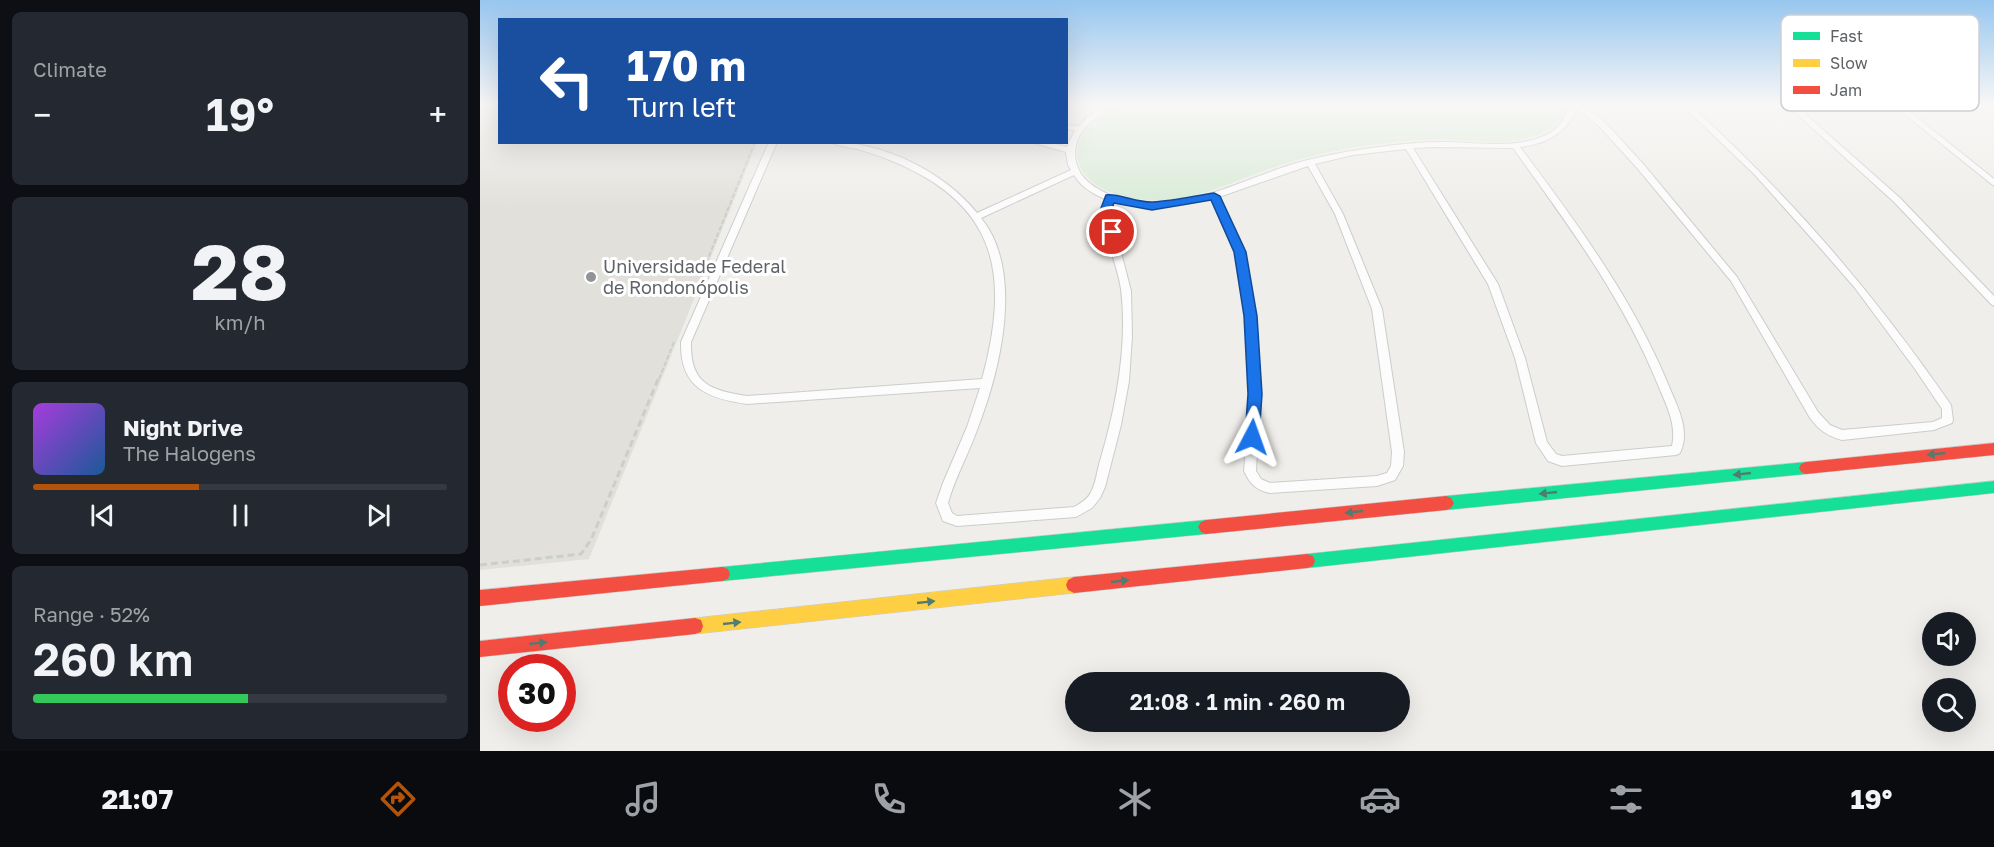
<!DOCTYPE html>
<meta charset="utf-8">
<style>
:root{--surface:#171b24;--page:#242831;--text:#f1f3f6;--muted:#9ea1a6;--line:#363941;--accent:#b45309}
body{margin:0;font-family:"Golos Text",sans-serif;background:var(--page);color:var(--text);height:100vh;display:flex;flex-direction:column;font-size:22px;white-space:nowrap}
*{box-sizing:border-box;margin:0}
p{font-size:20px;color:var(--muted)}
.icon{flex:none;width:33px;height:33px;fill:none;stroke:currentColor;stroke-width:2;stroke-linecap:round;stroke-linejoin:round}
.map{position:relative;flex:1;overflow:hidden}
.details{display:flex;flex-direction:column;gap:12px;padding:12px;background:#0d0f14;width:480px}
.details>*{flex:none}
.hud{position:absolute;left:18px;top:18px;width:570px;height:126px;border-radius:0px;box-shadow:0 6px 24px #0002;background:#1a4fa0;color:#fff;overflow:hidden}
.fabs{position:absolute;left:1442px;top:612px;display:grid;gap:12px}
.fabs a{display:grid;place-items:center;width:54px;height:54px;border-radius:50%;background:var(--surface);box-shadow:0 6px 24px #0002;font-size:30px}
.speed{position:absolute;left:18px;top:654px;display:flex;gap:12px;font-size:30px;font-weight:700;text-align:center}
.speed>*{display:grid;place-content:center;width:78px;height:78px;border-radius:50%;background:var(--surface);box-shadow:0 6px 24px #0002;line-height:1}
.speed .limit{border:9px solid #d22;background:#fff;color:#111}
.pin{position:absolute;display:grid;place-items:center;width:51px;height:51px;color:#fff;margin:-26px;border:3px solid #fff;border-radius:50%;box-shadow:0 2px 6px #0007}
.me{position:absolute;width:66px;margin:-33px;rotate:4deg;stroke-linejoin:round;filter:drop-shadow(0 0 4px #0008)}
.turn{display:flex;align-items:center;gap:21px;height:126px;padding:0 30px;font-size:27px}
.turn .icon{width:78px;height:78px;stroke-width:2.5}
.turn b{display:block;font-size:42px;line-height:51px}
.big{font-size:45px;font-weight:600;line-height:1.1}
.details .widget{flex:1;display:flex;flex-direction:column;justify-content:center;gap:9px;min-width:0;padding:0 21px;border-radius:9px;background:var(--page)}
.details .dial{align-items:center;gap:0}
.dial b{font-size:78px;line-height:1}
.song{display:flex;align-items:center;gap:18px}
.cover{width:72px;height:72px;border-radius:9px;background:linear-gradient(135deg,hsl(280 70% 55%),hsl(210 70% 35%))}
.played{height:6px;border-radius:3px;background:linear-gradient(90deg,var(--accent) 40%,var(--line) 40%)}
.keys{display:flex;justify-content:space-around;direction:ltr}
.heat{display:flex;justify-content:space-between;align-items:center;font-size:33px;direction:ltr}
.charge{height:9px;border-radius:4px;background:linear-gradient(90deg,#34c759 52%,var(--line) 0)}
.trip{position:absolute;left:585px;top:672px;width:345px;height:60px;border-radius:30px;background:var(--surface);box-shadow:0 6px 24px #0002;font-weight:600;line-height:60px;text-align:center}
.dock{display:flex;height:96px;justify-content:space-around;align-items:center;background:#090b0e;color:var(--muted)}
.dock .icon{width:42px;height:42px}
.dock .current{color:var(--accent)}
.dock b{font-size:27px;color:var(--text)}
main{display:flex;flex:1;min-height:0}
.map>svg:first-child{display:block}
.education{fill:#e2e0da}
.green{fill:#d8ebd6}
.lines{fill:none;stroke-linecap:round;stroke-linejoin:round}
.street-casing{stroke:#cbcccc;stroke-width:2}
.fast-casing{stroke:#cacacb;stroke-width:1}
.slow-casing{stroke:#cacacb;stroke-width:1}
.jam-casing{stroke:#cacacb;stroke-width:1}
.path-far1{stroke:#cacfcc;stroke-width:2;stroke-dasharray:5 2;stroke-linecap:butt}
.path{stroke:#cacfcc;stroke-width:3;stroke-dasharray:7 4;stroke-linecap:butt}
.street{fill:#fdfcfc;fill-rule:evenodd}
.fast{fill:#16e098;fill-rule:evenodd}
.slow{fill:#ffcf43;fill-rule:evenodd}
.jam{fill:#f24e42;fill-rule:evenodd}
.oneway{fill:#507c72}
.route{fill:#1a73e8;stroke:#114b97;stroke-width:1.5}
.poi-dot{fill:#919496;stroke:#fff;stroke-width:2}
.labels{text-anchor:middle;stroke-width:6;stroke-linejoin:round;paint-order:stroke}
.poi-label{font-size:18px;fill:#5f6368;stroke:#fff;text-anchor:start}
.key{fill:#fff;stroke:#cfd0d2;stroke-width:1.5}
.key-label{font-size:16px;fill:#5f6368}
</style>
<main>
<section class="details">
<div class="widget"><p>Climate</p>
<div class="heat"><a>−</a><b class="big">19°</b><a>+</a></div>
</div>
<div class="widget dial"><b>28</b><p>km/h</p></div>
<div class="widget">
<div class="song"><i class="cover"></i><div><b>Night Drive</b><p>The Halogens</p></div></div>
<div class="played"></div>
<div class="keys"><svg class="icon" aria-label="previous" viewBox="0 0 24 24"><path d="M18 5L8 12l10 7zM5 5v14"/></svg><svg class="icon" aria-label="pause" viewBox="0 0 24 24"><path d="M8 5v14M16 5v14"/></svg><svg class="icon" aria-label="next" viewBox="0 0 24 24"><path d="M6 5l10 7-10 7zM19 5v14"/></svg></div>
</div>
<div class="widget"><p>Range · 52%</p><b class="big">260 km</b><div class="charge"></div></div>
</section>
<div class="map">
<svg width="1514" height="751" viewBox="0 0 1514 751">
<rect width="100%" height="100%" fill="#efeeea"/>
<polygon class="education" points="0,104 19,104 20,142 277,143 109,559 0,570"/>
<path class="green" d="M647,104H1086C1076,150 1009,141 975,140C955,139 935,140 915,142C876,146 837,153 800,165C756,179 716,203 668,200C592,196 566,136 647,104Z"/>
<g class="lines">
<defs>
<g id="street">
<path d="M629,104H638C631,110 622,113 615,119C596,132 589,154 601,174C608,184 619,190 630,195C690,220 754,183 810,165C839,156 869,151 899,147C920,144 941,142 962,142C996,142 1046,151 1074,130C1083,123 1086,114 1090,104H1099L1124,121L1164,165L1257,277L1338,412L1350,425L1362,430L1453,422L1462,418V409L1435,369L1375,288L1342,250L1275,175L1201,104H1209C1310,196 1393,292 1471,405L1473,420L1472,423L1454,430L1362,440C1347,436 1339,430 1330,418L1251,281L1158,169L1118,125L1096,109C1087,133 1066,144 1040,147C1096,222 1152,297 1188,384C1197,406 1211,430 1200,453L1196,455L1082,466L1068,461L1056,443L1035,358L1008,284L926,149L873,155L835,164L863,214L902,309L924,452L923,466L915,480L897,486L790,493C776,490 770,484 764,471L770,395L765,316L755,252L731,199C698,208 667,210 633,202V216L635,229L651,291L652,336L649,381L641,425L625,487L620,498L612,508L596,517L477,526L463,521L456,503L463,483L487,427L500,388L267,404C227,398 200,388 201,342L289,142H297L211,342C210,384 230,390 267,396L502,379C531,273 517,202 407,159C398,155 387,152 377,149C368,147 358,146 350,142C403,142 463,171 497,213L591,170L588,165L586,152L550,142H567L587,147L595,130L586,129V125L599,126L608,116ZM954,147L1033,148C1087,223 1143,298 1178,385C1186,404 1197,425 1192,446L1082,456L1076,454L1067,442L1045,358L1018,284L933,148ZM828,166L855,214L892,309L912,452L911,466L907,473L897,476L790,483L781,479L776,471L780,395L775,316L765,252L739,197ZM594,175C601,187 613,194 625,199C618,228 637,260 641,289C648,346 636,407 620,461C617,471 616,483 611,492C608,499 601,503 594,507L477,516L472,513L468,503C475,478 488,455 497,430C520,371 545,272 501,218Z"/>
<polygon points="1306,104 1314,104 1420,198 1514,296 1514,306 1511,304 1414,202"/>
<polygon points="1412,104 1420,104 1514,179 1514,186"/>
</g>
<g id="fast">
<polygon points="1326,462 1331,464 1333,468 1331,472 1326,474 966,510 961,508 958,503 961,498 966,496"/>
<polygon points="1514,481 1514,493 827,568 821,566 819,561 821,556 827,554"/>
<polygon points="726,520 731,522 734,527 731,532 726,534 242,581 236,579 234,574 236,569 242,567"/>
</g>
<polygon id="slow" points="594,577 600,580 602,585 600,590 594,593 215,634 209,632 207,626 209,620 215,618"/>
<g id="jam">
<polygon points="1514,443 1514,455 1326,474 1321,472 1319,468 1321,464 1326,462"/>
<polygon points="966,496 971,498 974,503 971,508 966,510 726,534 721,532 718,527 721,522 726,520"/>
<polygon points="827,554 833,556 835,561 833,566 827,568 594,593 588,590 586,585 588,580 594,577"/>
<polygon points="242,567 248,569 250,574 248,579 242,581 0,606 0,590"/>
<polygon points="215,618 221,620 223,626 221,632 215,634 0,657 0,641"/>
</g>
</defs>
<use href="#street" class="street-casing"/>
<use href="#fast" class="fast-casing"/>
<use href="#slow" class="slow-casing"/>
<use href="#jam" class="jam-casing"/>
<g class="path-far1">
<polyline points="221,276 275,142"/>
<polyline points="179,379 194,342"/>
</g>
<polyline class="path" points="0,565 101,554 111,540 179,377"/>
<use href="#street" class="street"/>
<use href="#fast" class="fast"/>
<use href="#slow" class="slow"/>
<use href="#jam" class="jam"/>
</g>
<defs><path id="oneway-solid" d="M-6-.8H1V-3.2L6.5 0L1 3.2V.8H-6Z" transform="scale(1.5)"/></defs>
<g class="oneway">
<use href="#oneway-solid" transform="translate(1456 454) rotate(174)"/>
<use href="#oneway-solid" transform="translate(1262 474) rotate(174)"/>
<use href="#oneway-solid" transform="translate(1068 493) rotate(174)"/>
<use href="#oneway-solid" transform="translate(874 512) rotate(174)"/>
<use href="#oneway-solid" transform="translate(640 581) rotate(-6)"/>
<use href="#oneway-solid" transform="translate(446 602) rotate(-6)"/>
<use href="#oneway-solid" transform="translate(252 623) rotate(-6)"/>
<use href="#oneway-solid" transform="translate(58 643) rotate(-6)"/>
</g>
<linearGradient id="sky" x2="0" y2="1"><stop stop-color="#97c6ef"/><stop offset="0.5" stop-color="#f8f7f6"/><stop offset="1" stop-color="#f8f7f6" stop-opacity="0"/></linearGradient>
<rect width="1514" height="209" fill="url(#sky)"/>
<path class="route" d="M734,193L740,196L766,252L777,316L782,394L779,437L772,443L765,437L768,394L764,316L754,252L731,200L672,210L634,203L632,208L638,232L632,236L626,232L621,208L626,195C638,193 658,203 673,202C693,201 714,196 734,193Z"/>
<circle class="poi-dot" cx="111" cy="277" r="6"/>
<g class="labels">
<g class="poi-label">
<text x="123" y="273">Universidade Federal<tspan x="123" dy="21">de Rondonópolis</tspan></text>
</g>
</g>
<rect x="1301" y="15" width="198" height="96" rx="9" class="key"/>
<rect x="1313" y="32" width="27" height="8" fill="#16e098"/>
<rect x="1313" y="59" width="27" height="8" fill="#ffcf43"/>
<rect x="1313" y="86" width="27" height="8" fill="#f24e42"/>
<g class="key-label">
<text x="1350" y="42">Fast</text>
<text x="1350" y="69">Slow</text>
<text x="1350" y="96">Jam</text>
</g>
</svg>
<div class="fabs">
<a><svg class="icon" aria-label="sound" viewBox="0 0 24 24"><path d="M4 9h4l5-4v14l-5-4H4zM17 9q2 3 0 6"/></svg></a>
<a><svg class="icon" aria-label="search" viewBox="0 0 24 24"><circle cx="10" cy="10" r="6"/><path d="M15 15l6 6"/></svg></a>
</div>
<div class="speed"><div class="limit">30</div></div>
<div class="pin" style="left:632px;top:232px;background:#d93025"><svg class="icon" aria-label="arrive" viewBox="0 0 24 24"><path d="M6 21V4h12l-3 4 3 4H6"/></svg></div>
<svg class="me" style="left:772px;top:437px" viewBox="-20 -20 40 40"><path d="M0-17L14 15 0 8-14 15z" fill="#1a73e8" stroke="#fff" stroke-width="4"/></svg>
<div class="trip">21:08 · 1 min · 260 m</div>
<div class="hud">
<div class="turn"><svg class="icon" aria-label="left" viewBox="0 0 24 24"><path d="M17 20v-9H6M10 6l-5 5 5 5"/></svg><div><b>170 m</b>Turn left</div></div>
</div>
</div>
</main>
<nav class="dock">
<b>21:07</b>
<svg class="icon current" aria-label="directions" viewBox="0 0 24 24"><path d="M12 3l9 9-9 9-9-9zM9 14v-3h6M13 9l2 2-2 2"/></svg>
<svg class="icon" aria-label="music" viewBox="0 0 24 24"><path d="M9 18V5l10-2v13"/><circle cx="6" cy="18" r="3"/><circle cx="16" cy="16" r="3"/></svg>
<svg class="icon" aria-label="phone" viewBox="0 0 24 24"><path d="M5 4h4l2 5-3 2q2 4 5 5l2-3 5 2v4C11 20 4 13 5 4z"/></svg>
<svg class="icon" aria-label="climate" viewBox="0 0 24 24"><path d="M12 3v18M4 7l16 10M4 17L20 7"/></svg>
<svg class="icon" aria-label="car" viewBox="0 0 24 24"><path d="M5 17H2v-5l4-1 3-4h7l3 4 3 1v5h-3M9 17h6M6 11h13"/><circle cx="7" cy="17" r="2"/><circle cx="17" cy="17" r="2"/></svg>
<svg class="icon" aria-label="filters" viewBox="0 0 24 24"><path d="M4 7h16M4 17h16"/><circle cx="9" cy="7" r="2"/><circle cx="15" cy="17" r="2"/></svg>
<b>19°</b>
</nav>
